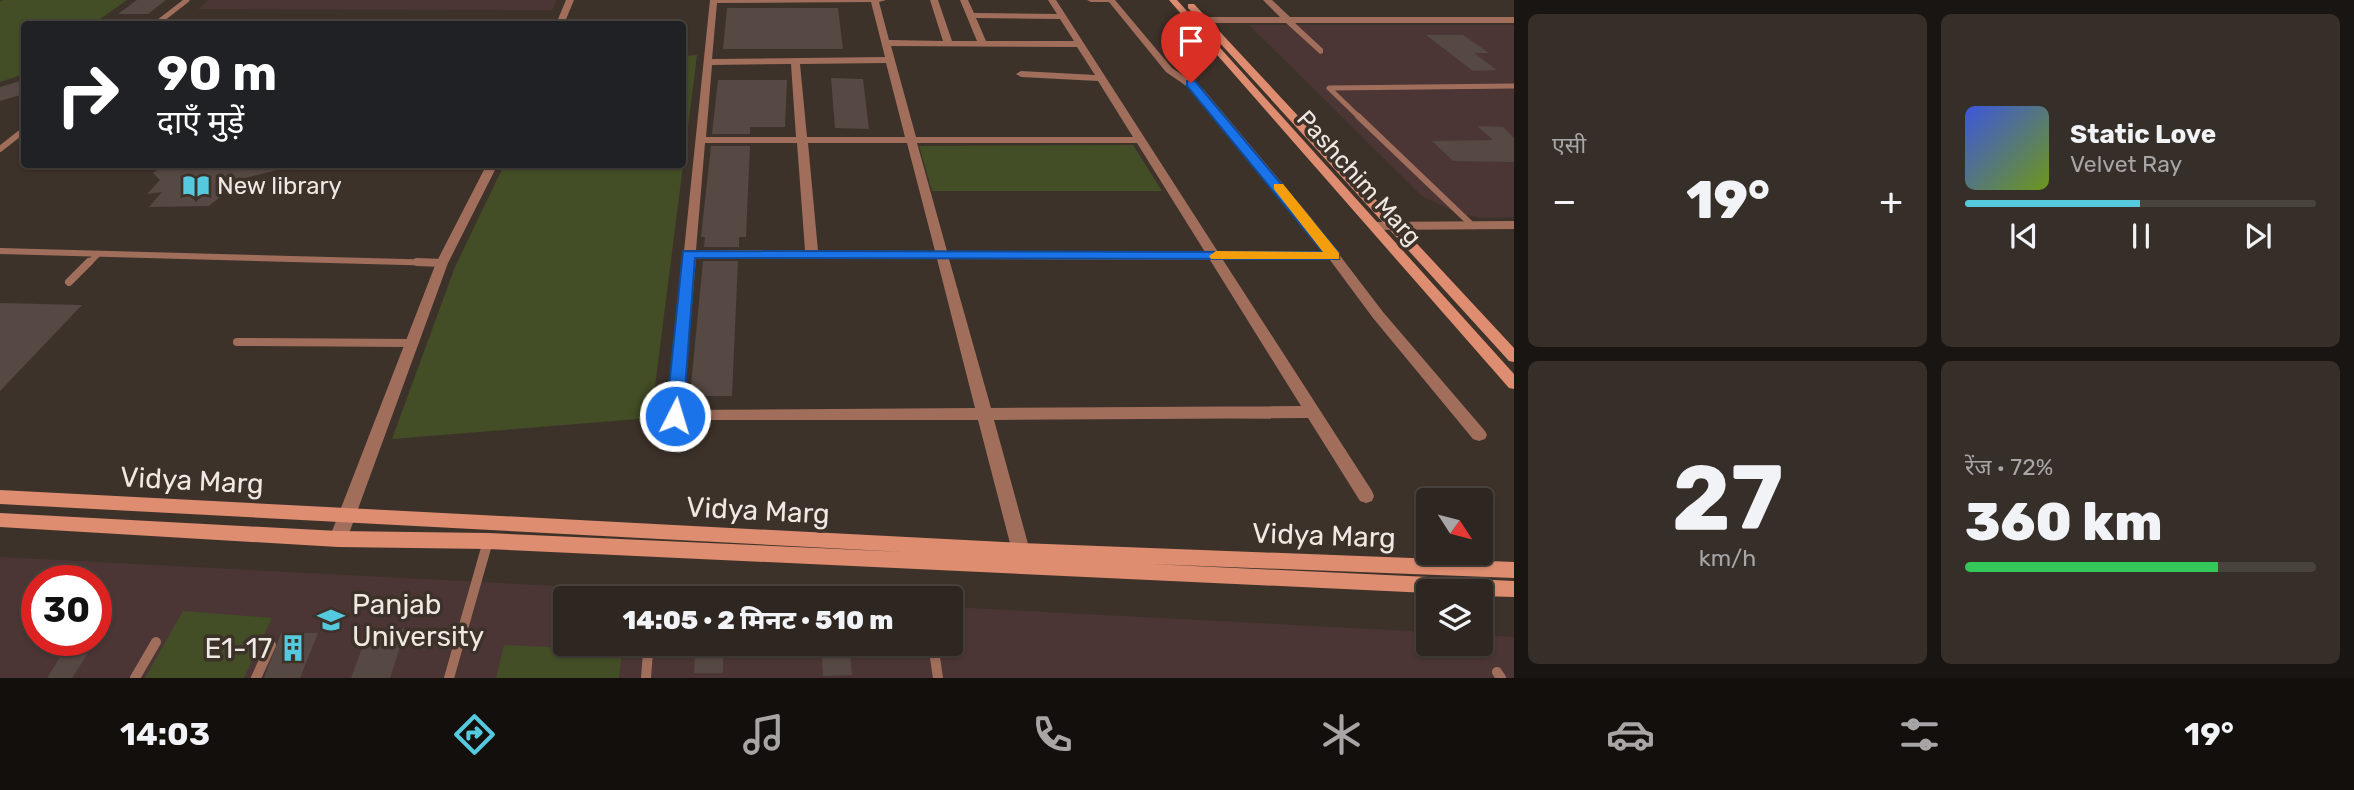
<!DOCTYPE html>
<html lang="hi">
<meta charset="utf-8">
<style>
:root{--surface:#2e2620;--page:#362e29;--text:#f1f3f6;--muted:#a7a5a5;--line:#49433e;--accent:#55cadf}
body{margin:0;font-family:Rubik,"Noto Sans Devanagari",sans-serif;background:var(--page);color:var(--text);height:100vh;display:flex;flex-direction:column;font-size:26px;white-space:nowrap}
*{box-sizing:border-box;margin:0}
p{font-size:23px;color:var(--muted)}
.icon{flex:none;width:38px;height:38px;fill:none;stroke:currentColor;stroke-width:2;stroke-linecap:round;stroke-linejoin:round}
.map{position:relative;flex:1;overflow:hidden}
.drawer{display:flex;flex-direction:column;gap:14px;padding:14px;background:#191512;width:840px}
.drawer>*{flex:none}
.guide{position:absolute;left:21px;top:21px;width:665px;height:147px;border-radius:7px;box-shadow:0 2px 5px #0004,0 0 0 2px var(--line);background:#202124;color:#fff;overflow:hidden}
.needle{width:46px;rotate:126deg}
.controls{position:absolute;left:1416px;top:488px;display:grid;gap:14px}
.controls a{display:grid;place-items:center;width:77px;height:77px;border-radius:7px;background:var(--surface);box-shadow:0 2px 5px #0004,0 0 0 2px var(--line);font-size:35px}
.speed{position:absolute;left:21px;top:565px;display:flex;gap:14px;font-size:35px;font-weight:700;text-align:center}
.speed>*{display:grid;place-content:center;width:91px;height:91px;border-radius:50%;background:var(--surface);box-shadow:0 2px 5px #0004,0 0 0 2px var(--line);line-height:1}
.speed .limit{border:10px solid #d22;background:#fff;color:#111}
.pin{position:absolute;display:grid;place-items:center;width:60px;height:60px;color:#fff;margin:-72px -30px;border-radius:50% 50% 50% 0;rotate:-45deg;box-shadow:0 0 7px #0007}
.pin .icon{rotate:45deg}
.me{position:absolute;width:77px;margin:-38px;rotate:5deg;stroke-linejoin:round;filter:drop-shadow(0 0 5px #0008)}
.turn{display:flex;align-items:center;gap:24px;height:147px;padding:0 21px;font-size:32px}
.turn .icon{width:91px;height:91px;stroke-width:2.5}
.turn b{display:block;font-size:49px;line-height:60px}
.big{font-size:52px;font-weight:800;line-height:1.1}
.drawer .card{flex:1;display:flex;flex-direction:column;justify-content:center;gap:10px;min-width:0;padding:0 24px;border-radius:10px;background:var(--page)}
.drawer .dial{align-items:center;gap:0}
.dial b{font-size:91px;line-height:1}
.song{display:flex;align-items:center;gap:21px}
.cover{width:84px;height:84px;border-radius:10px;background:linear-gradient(135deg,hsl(230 70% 55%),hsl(80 70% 35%))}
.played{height:7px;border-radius:4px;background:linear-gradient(90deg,var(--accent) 50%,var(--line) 50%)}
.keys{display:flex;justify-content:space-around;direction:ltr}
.heat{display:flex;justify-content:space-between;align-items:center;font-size:38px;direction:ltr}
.charge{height:10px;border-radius:5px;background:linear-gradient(90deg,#34c759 72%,var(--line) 0)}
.drawer .tiles{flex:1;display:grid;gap:14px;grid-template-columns:repeat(2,1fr)}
.trip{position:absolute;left:553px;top:586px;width:410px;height:70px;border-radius:7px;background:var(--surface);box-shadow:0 2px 5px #0004,0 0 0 2px var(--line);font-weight:800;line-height:70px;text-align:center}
.tab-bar{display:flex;height:112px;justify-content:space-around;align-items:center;background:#120f0d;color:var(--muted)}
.tab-bar .icon{width:49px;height:49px}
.tab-bar .current{color:var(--accent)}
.tab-bar b{font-size:32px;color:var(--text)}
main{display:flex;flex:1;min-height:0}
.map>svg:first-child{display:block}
.education{fill:#4b3635;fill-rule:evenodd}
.green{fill:#434e26}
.building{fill:#564842}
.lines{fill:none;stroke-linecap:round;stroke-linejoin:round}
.lane-far3{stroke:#a16e5c;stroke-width:5}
.lane-far2{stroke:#a16e5c;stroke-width:6}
.lane-far1{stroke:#a16e5c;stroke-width:8}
.lane{stroke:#a16e5c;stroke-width:10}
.street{fill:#a16e5c;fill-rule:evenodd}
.secondary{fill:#de8d70;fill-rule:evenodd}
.route{fill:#1a73e8;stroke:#114b97;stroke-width:2}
.slow{fill:#f59e0b}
.labels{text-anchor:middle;stroke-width:7;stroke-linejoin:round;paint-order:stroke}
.street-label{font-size:24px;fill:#f0e8e3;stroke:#3d322a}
.poi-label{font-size:24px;fill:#f0e8e3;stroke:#3d322a;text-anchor:start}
.near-street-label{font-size:28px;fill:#f0e8e3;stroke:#3d322a}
.near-poi-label{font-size:28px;fill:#f0e8e3;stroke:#3d322a;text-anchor:start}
</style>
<main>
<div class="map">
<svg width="1514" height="678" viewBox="0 0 1514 678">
<rect width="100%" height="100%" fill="#3d322a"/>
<g class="education">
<polygon points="209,0 557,0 552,10 198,9"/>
<polygon points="1249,25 1514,25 1514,217 1481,218 1458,213 1422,196"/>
<path d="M0,557L786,598H565V644H950V607L1428,632V644H1480L1481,635L1514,637V678H0ZM37,581H96V640H37Z"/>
</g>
<g class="green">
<polygon points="3,0 127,0 93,24 24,24 24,74 0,82 0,2"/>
<polygon points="697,55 651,418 392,439 455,267 504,165 682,164 683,56"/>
<polygon points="1133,145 1162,191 932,191 919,146"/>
<polygon points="183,611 272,618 244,678 145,678"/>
<polygon points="504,645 622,650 619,678 496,678"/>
</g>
<g class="building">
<polygon points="137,0 166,0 148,14 118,14"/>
<polygon points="727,8 838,8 843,49 723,49"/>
<polygon points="1426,35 1463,35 1489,53 1474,53 1497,70 1473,71"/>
<polygon points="831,78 863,79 869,129 835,128"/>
<polygon points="24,80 24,94 0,101 0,87"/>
<polygon points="718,80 787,80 785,127 750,127 750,134 712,134"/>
<polygon points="1477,126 1503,127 1514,138 1514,162 1453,161 1432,141 1493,140"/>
<polygon points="711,146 750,146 746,237 739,237 739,247 704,247 705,237 701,237"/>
<polygon points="166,164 276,164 277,170 245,178 234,192 224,194 209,206 149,207 162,192 147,194 160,180 153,173"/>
<polygon points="703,261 738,261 732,396 690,396"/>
<polygon points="0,303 82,305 0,391"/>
<polygon points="369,629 406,629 390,678 351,678"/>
<polygon points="281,633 318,633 300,678 264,678"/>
<polygon points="67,646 92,647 72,678 47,678"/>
<polygon points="723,653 723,673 694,673 695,654"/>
<polygon points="850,655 852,675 823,676 822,656"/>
</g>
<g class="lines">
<g class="lane-far3">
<polyline points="156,24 187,0"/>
<polyline points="1360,118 1329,88 1514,86"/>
</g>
<g class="lane-far2">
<polyline points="1358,116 1473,226"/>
<polyline points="0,149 24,130"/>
<polyline points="0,251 442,263"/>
<polyline points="88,264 98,254"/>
</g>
<g class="lane-far1">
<polyline points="417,262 442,263"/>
<polyline points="69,282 89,262"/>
<polyline points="237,342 412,343"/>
</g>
<g class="lane">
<polyline points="933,644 938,678"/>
<polyline points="1497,672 1501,678"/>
<polyline points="135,678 156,642"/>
<polyline points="256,678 271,645"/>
<polyline points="449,678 488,541"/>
<polyline points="646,678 648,652"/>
</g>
<g class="street">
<polygon points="566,0 574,0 564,24 556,24"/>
<path d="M710,0H886L879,2L889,40L943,41L930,0H938L952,41H977L960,0H968L974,13L1057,14L1048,0H1056L1218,252H1324L1198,94L1166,72L1109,2H1091L1087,0H1115L1172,68L1204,90L1312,219L1383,312L1485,431L1487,435L1485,439L1479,441L1473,439L1373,318L1330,260H1223L1372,491L1374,496L1372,501L1366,503L1360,501L1308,418L994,420L1030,551L1027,557L1021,559L1015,557L1012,551L978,420H670L667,416L683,256L682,254L684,251ZM871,2L885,57L712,59L717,3ZM976,18L1060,19L1074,41H986ZM891,46L1077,47L1095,75L1021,71L1016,74L1021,77L1098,81L1133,137H916ZM886,63L905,137H807L800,64ZM791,64L796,137H706L712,65ZM705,143H797L805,250H696ZM808,143H907L935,251H818ZM917,143H1137L1205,252L947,251ZM696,258L937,259L975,408L683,410ZM949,259L1210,260L1301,406L991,408Z"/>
<polygon points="1263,0 1272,0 1290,17 1514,17 1514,23 1295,23 1323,49 1323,53 1320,54 1286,23 1204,23 1200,20 1204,17 1280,17"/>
<polygon points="487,164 498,164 448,263 347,539 344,544 338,547 332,544 329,539 436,263"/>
<polygon points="1514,221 1514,229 1374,230 1368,226 1374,222"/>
</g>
<g class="secondary">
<polygon points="1169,0 1177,0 1514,374 1514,389 1509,388"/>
<polygon points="1188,4 1194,4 1514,348 1514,362 1509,361 1188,8"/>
<polygon points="0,490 1021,543 1514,562 1514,578 1151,564 1514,581 1514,597 1480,596 1480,592 1428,592 1428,593 488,549 338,547 0,527 0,513 338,531 488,533 904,552 0,504"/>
</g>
</g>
<polygon class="route" points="1187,81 1195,81 1339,253 1339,259 695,258 683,416 681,420 668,420 666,416 683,251 1323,252 1187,86"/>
<polygon class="slow" points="1274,184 1283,184 1339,253 1339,259 1211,259 1209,256 1216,251 1323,252 1274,189"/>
<defs>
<symbol id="library-bare" viewBox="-9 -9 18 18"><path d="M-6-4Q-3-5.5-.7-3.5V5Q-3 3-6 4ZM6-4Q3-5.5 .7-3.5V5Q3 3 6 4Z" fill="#55cadf" stroke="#3d322a" stroke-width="2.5" paint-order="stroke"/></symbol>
<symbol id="university-bare" viewBox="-9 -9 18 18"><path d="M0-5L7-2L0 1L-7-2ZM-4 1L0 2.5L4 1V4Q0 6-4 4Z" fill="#55cadf" stroke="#3d322a" stroke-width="2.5" paint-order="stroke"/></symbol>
<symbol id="building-bare" viewBox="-9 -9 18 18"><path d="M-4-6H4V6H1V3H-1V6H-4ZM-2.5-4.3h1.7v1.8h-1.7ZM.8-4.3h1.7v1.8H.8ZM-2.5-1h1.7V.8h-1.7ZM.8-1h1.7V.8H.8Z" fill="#55cadf" stroke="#3d322a" stroke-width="2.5" paint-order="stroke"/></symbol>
</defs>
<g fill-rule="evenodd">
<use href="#library-bare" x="177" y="167" width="38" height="38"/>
<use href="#university-bare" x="312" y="601" width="38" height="38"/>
<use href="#building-bare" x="274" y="629" width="38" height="38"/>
</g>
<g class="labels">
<g class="street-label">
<text transform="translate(1359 178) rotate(48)" y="8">Pashchim Marg</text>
</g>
<g class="poi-label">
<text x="217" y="194">New library</text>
</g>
<g class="near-street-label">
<text transform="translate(192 480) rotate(3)" y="10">Vidya Marg</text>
<text transform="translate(758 510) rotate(3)" y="10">Vidya Marg</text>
<text transform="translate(1324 535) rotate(2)" y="10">Vidya Marg</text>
</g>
<g class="near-poi-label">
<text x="352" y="614">Panjab<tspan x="352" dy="32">University</tspan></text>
<text x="272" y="658" text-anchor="end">E1-17</text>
</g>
</g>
</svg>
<div class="controls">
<a><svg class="needle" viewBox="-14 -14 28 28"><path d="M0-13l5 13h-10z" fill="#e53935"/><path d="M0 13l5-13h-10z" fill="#a7a5a5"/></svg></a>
<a><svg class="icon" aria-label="layers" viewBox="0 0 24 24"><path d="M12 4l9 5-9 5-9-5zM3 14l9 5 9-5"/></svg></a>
</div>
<div class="speed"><div class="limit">30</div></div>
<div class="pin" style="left:1191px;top:83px;background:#d93025"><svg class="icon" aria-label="arrive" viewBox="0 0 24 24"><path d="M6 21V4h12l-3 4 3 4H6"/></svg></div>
<svg class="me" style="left:675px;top:416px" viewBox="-20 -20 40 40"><circle r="17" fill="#1a73e8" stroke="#fff" stroke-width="3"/><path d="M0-11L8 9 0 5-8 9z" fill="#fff"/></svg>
<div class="trip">14:05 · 2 मिनट · 510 m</div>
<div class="guide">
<div class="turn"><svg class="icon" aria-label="right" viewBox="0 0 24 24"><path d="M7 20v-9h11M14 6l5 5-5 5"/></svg><div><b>90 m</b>दाएँ मुड़ें</div></div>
</div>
</div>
<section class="drawer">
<div class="tiles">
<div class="card"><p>एसी</p>
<div class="heat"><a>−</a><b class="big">19°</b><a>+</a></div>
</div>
<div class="card">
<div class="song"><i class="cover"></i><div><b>Static Love</b><p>Velvet Ray</p></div></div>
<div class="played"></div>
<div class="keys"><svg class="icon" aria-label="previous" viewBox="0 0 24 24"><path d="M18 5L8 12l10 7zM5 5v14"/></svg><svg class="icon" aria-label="pause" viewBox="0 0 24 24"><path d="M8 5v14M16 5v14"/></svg><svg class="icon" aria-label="next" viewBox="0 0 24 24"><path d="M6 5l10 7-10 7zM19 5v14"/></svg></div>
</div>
<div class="card dial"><b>27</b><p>km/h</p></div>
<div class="card"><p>रेंज · 72%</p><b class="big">360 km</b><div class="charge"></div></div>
</div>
</section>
</main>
<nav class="tab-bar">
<b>14:03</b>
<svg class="icon current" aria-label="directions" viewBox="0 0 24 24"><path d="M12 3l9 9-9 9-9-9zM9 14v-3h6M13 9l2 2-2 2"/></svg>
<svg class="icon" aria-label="music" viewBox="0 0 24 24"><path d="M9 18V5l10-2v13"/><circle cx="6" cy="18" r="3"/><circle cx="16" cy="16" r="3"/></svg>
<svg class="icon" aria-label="phone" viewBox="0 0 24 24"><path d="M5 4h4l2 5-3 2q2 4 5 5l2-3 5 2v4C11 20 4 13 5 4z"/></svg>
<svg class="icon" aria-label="climate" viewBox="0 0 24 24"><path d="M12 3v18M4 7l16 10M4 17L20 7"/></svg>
<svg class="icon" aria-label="car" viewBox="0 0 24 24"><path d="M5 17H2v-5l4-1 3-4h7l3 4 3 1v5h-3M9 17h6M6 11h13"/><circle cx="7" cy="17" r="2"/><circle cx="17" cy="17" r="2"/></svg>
<svg class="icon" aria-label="filters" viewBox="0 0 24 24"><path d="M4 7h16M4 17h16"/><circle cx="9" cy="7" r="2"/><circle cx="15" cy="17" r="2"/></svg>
<b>19°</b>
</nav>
